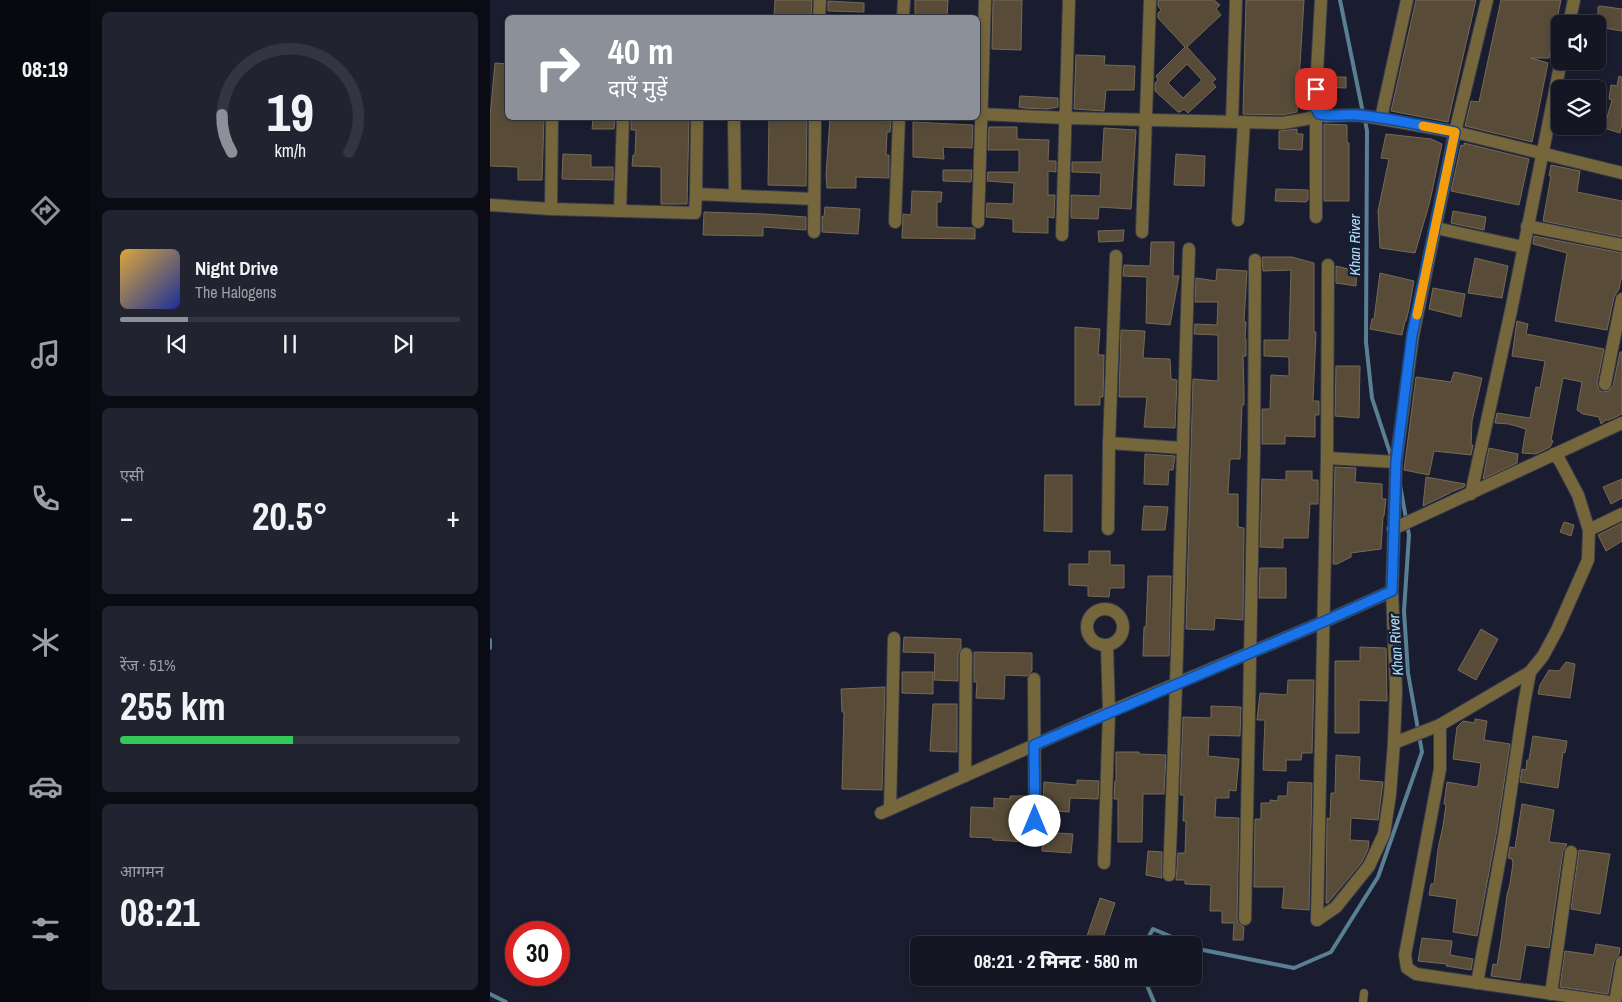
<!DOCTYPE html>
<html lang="hi">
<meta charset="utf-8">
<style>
:root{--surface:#141623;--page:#212330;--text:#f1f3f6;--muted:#9d9fa6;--line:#333541;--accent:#8c9099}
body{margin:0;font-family:"Archivo Narrow","Noto Sans Devanagari",sans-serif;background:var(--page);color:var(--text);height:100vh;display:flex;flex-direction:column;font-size:19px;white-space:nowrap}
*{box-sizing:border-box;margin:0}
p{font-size:16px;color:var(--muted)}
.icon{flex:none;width:28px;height:28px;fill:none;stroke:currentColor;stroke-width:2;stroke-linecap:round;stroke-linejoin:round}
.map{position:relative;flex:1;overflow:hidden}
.sheet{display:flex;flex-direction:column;gap:12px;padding:12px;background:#0b0c13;width:400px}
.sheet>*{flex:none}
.top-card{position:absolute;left:15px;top:15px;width:475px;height:105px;border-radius:8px;box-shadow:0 2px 8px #0003,0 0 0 1px var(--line);background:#8c9099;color:#fff;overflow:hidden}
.fabs{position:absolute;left:1061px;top:15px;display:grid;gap:10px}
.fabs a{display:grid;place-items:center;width:55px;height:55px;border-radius:8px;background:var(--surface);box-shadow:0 2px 8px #0003,0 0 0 1px var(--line);font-size:25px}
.speed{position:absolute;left:15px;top:921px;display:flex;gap:10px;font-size:25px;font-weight:700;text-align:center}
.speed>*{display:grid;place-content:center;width:65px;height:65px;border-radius:50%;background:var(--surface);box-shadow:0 2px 8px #0003,0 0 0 1px var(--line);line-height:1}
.speed .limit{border:8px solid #d22;background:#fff;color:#111}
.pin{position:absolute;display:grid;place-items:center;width:42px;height:42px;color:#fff;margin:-21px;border-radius:10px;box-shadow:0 2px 8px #0006}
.me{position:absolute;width:55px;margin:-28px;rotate:0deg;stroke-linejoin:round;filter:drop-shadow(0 0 4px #0008)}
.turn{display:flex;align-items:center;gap:18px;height:105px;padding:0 20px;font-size:22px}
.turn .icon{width:65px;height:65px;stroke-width:2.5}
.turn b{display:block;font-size:35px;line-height:42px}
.big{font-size:38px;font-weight:800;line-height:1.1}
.sheet .widget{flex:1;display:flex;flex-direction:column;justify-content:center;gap:8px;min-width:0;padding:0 18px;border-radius:8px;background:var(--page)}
.sheet .dial{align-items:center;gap:0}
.dial svg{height:130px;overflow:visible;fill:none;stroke:var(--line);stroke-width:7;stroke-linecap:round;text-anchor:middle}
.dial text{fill:var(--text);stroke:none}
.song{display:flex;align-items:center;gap:15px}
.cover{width:60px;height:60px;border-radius:8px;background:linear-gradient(135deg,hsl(40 70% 55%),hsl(230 70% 35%))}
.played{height:5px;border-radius:2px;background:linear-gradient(90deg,var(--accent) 20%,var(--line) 20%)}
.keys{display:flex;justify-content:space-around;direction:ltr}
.heat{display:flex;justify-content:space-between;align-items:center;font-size:28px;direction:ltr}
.charge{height:8px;border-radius:4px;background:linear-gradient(90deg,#34c759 51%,var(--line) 0)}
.trip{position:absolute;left:420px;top:936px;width:292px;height:50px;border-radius:8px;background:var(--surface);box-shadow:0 2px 8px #0003,0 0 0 1px var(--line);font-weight:800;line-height:50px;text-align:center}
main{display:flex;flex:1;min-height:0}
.menu{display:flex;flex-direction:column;width:90px;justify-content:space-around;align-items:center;background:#08090e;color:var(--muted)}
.menu .icon{width:35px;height:35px}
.menu .selected{color:var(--accent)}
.menu b{font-size:22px;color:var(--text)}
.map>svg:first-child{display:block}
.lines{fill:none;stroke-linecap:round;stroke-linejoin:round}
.stream{stroke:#597f92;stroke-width:4}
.building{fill:#584c39;stroke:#766a55;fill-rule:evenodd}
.lane-casing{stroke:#383b4c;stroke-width:9}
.street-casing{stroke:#383b4c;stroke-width:14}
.lane{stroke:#75673b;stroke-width:8}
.street{stroke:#75673b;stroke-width:12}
.route-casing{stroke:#114b97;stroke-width:12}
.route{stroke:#1a73e8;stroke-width:9}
.slow{stroke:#f59e0b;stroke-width:9}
.labels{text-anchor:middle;stroke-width:5;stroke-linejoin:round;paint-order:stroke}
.water-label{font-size:15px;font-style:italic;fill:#a9e0fd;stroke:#1a1d2f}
</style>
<main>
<nav class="menu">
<b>08:19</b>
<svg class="icon selected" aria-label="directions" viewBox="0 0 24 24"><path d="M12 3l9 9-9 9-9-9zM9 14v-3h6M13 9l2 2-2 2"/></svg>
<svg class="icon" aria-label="music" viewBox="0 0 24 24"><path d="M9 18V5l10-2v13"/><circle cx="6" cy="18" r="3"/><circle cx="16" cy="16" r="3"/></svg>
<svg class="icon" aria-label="phone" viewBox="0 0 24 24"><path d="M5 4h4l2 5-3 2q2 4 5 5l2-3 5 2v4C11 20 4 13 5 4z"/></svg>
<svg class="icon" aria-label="climate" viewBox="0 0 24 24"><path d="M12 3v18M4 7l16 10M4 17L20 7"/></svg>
<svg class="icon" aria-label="car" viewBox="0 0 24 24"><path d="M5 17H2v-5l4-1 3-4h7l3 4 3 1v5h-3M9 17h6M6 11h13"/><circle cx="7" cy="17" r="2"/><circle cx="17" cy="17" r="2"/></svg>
<svg class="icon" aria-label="filters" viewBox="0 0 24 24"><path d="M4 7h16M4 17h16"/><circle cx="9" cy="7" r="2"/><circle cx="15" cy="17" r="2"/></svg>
</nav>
<section class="sheet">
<div class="widget dial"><svg viewBox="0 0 100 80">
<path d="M14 69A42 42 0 1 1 86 69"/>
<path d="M14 69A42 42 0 0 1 8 46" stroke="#8c9099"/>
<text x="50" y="56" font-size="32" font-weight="700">19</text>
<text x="50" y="72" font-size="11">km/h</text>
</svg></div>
<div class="widget">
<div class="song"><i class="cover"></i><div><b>Night Drive</b><p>The Halogens</p></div></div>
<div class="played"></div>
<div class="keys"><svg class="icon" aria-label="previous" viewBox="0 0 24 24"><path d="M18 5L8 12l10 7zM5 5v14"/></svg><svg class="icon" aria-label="pause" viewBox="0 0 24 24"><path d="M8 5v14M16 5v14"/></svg><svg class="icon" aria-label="next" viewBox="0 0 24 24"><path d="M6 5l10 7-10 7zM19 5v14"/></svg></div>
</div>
<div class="widget"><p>एसी</p>
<div class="heat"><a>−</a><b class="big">20.5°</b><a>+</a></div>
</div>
<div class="widget"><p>रेंज · 51%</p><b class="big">255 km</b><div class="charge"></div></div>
<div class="widget"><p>आगमन</p><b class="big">08:21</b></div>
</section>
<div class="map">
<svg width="1132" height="1002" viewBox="0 0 1132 1002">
<rect width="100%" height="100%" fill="#1a1d2f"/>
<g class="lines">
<g class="stream">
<polyline points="850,0 873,113"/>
<polyline points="875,120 877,131 876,342 882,398 902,459"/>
<polyline points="0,640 0,648"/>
<polyline points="654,945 663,929 701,945"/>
<polyline points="704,946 713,950 804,968 841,952 888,877 932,752 918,673 914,611 919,535 910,485"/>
<polyline points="654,978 664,1002"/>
<polyline points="0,994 16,1002"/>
</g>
</g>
<g class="building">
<polygon points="285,0 322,0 321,18 284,18"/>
<polygon points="425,0 458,0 457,18 425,18"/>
<polygon points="503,0 532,0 531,50 502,49"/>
<path d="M668,0H724L730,5L726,9L731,15L697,47L726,79L722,82L726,87L698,113L694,109L690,112H688L665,91V83L668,80L666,76L695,47L668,18V13L671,10L668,6ZM697,64L712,80L693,98L678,83Z"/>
<polygon points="756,0 814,0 807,112 792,115 753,114"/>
<polygon points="926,0 986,0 958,122 901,111"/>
<polygon points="1011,0 1071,0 1059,58 1041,58 1058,63 1042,142 975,126 981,101 989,102"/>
<polygon points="338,1 374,3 374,12 338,11"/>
<polygon points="1110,6 1132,9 1132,31 1108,27 1108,7"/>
<polygon points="586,55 615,56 614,65 645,66 644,90 616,90 614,111 584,109"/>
<polygon points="5,63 18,64 18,118 54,118 52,180 28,180 28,167 0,166 0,117"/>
<polygon points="1129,76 1132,77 1132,124 1130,133 1114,128 1122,100 1119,99 1121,85 1127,86"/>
<polygon points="835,77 856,77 856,88 834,87"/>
<polygon points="530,96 568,98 568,107 558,109 534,108 529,107"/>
<polygon points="103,118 125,118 124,129 102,129"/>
<polygon points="141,118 199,118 197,204 171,204 171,167 142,166 143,155 145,155 146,130 141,130"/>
<polygon points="279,118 317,118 316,186 278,185"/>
<polygon points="340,118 401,121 400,132 397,132 396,155 399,155 399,178 366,177 366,188 337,188 336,175"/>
<polygon points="423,122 483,125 482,148 453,147 454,159 423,157"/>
<polygon points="834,124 857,125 857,143 859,143 859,201 834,201"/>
<polygon points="499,127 527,127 527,139 559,140 558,161 566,161 566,172 558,171 558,195 565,195 564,218 558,217 558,233 523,232 523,219 496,217 497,203 523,204 524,183 497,181 498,172 529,172 529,150 498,150"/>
<polygon points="614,128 646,130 641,209 609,207 608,219 581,218 581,195 610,196 611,173 582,172 582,162 612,162"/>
<polygon points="807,129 807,134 813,134 812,150 789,149 789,131"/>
<polygon points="896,134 941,139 952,144 940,201 925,253 890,248 888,211 899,159 891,158"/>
<polygon points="974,143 1039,159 1029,205 961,191 971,145 974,146"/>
<polygon points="73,154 101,155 101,167 123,167 123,180 72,179"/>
<polygon points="686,154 715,156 714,186 684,185"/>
<polygon points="1061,165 1090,171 1087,192 1132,201 1132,237 1053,221 1061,176 1059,176"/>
<polygon points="453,170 482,170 481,182 453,181"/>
<polygon points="786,189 818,190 818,200 816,202 785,201"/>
<polygon points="422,191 452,192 451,202 447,202 447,227 483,228 485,229 485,239 412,238 413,214 421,215"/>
<polygon points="335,207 370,209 368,234 332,232 332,216 334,217"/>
<polygon points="963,211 996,217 994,230 961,223"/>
<polygon points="214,212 274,214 316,217 316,230 273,227 273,236 213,235"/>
<polygon points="634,230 633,241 609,242 608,231"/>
<polygon points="1044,236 1132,253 1132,275 1129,289 1124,297 1117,330 1065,321 1077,253 1043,244"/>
<polygon points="661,242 684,242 683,276 689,276 680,325 656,323 657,277 633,276 634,265 660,266"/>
<polygon points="772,257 802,257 824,263 824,332 826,332 823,401 829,401 829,415 825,415 825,437 795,436 795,444 772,444 772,409 780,409 781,375 799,376 799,357 774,356 774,340 799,340 801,270 773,271"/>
<polygon points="985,258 1018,266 1012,298 978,293"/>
<polygon points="846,266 867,271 866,286 846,283"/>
<polygon points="727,269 757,271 754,322 756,322 755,339 756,339 756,356 753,356 754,391 754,405 752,405 750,459 740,459 738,494 748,494 748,527 754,528 753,620 725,618 724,630 696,629 703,379 728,381 728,335 704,334 705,324 727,325 728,302 705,302 706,278 726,281"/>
<polygon points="890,273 924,281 919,309 916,321 915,321 912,335 880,329 882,319 884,319"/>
<polygon points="943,288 975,294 971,317 939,309"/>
<polygon points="1027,321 1038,324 1036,334 1114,349 1107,383 1109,390 1113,392 1118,391 1123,386 1130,352 1132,352 1132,414 1119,420 1116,420 1111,424 1109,417 1093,414 1087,410 1092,382 1073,378 1061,440 1063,441 1060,447 1046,454 1032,453 1036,429 1019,424 1005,423 1007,413 1040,418 1046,387 1050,388 1055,361 1022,356"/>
<polygon points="585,327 610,329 608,355 614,355 613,397 610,397 610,405 585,405"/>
<polygon points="631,330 655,331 653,358 680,359 681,379 687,380 685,428 654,427 657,397 629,397"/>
<polygon points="846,366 870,366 869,418 845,416"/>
<polygon points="964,372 992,378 982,421 981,445 983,445 981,455 944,451 939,475 914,470 926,377 961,382"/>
<polygon points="999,448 1028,454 1027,463 993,479"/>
<polygon points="655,454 685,456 683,470 679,470 678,485 654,484"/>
<polygon points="845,467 866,468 865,482 892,484 892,499 896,499 894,516 893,516 891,549 861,553 861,557 847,564 843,564"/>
<polygon points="796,471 822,471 822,480 828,480 828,504 820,504 818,538 793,538 793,548 770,547 772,479 796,480"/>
<polygon points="555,475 582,475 582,532 554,531"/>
<polygon points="936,477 975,484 974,487 961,492 960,493 933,506"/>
<polygon points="1132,479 1132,498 1121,504 1113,487"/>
<polygon points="654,506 678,507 675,530 652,530"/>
<polygon points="1074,522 1084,525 1081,536 1070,532"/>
<polygon points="1132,523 1132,541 1116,551 1108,535"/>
<polygon points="599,551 620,551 620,565 634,565 634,588 620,588 619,597 598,596 598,586 579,585 579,564 599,564"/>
<polygon points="770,568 796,568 796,598 769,598"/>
<polygon points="658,576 681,576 679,656 653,656 654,627 656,627"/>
<polygon points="991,629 1008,639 986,680 968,670"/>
<polygon points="414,637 471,639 471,648 468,654 468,681 444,680 445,653 413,652"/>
<polygon points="870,647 896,648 897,701 869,700 869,733 845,733 845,661 870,661"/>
<polygon points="484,652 542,653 542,671 537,676 515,675 514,699 486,698 487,682 484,682"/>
<polygon points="1076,662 1085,664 1080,698 1048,694 1050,685 1059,670 1069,671"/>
<polygon points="412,672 443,672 443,694 412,693"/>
<polygon points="798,680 824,680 822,753 812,753 811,760 796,760 796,771 773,770 775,720 767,720 770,693 797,695"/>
<polygon points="395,687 392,790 352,789 354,712 352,712 351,689"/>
<polygon points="443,704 467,704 467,752 440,751"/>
<polygon points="721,706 751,707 750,736 719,735 718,756 749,759 746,791 739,790 739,798 726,798 725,817 749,818 747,919 748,923 754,927 753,940 743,940 744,923 732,923 732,911 720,911 721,885 695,884 695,880 686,880 688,853 695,853 696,821 693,821 694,795 690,795 693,717 721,718"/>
<polygon points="985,719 997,721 994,740 1020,744 1006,835 987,936 963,932 967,899 939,895 941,884 944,884 948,849 953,826 956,805 954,804 957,782 986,787 988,785 991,763 963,759 967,727 973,721 985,723"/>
<polygon points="1043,736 1077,741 1075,753 1073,752 1068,788 1030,782 1032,769 1036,770 1037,760 1039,760"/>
<polygon points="626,752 649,752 649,754 676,755 674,794 653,794 652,842 628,842 628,799 624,799 625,781 626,781"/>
<polygon points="846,755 870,757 869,780 893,782 888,820 861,818 860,840 879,841 878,849 872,862 838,903 836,903 837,818 840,819 841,793 845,793"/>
<polygon points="587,780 609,781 608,799 580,798 579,812 553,810 554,782 587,785"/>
<polygon points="798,782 822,783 819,910 792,908 794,887 764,887 765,819 771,819 771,803 780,803 780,800 788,801 788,796 797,796"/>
<polygon points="520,796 537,796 535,831 537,831 537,842 503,840 503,838 480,837 481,807 504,808 504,798 520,799"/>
<polygon points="1032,804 1064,810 1059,842 1077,844 1073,851 1059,948 1036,945 1030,980 1001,976 1003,964 1007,965 1011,941 1017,895 1020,884 1023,863 1022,859 1018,858 1020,847 1025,848"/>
<polygon points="553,832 583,834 581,853 552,851"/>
<polygon points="1089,850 1120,854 1110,914 1081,909"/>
<polygon points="658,851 672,852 672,878 656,875"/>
<polygon points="610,898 625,903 612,941 597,936"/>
<polygon points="932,938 962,941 960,955 983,959 981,970 956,966 957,964 928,961"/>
<polygon points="1106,944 1130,948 1129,954 1124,961 1118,994 1070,987 1075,951 1104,955"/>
</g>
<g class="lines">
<defs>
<polyline id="lane" points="873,1002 874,993"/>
<g id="street">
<polyline points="329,18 330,0"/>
<polyline points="413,18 414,0"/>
<polyline points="1079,24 1084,0"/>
<polyline points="488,114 577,118 793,123 816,119 829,115"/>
<polyline points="829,115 836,116 867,115 887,118 965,132 1132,173"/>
<polyline points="829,115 825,107 831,0"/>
<polyline points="244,118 245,195"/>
<polyline points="891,118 917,0"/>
<polyline points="742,121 746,0"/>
<polyline points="206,194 207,118"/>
<polyline points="0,205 61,209 205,213 206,194 324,199"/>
<polyline points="61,209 62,118"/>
<polyline points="130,211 133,118"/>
<polyline points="826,217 826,116"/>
<polyline points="748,220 754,122"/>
<polyline points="405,222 409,118"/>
<polyline points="488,222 495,0"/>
<polyline points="1037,226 1132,245"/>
<polyline points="946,228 1033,247"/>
<polyline points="324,232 325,118"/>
<polyline points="652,232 660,0"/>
<polyline points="572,235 579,0"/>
<polyline points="1115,384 1132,299"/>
<polyline points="619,443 692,448"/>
<polyline points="837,458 906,462"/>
<polyline points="981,494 1022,306 1071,61"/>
<polyline points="618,529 619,443 626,256"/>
<polyline points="903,529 1132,423"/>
<polyline points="1099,530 1132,514"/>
<circle cx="615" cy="627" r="18"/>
<polyline points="544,679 545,840"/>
<polyline points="950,725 1040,672"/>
<polyline points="904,743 950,725 950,769 915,955 917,968 926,974 1119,1002"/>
<polyline points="475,776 476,654"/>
<polyline points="400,809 404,638"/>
<polyline points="391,813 619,712 833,622 902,591 906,462 923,335 965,132 997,0"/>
<polyline points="614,863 619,712 617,645"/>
<path d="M679,875C688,667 692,458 699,249"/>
<polyline points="755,919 764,452 765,260"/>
<polyline points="827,920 837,458 838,265"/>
<polyline points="827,920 846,907 879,866 894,834 900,794 904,743 906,690 902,591"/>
<polyline points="987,983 1014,836 1034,704 1040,672 1053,656 1067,630 1098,560 1099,530 1088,495 1070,461 1064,454"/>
<polyline points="1061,994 1081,852"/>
<polyline points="1125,1002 1132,962"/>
</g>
</defs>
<use href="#lane" class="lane-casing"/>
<use href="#street" class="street-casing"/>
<use href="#lane" class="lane"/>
<use href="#street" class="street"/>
</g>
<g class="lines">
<defs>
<path id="route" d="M545,821L544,745L833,622L902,591L906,462L922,335L965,132C933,126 901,118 868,115C855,114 842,117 829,114L825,107L826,89"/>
</defs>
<use href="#route" class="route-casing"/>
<use href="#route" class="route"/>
<polyline class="slow" points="927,315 965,132 933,126"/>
</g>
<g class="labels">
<g class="water-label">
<text transform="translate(865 245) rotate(-90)" y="5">Khan River</text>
<text transform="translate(906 645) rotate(-94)" y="5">Khan River</text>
</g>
</g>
</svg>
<div class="fabs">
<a><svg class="icon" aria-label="sound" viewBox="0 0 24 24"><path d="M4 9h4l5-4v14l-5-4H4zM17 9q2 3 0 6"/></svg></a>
<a><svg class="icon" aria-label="layers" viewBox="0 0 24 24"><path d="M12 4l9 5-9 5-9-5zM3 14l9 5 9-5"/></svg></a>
</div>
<div class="speed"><div class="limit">30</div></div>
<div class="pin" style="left:826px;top:89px;background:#d93025"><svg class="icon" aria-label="arrive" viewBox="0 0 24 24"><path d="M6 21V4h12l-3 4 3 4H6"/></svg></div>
<svg class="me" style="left:545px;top:821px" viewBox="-20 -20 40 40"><circle r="19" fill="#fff"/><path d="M0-13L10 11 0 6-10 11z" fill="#1a73e8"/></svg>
<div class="trip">08:21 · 2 मिनट · 580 m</div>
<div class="top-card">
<div class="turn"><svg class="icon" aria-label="right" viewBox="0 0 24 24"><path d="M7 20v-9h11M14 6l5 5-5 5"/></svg><div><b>40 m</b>दाएँ मुड़ें</div></div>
</div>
</div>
</main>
